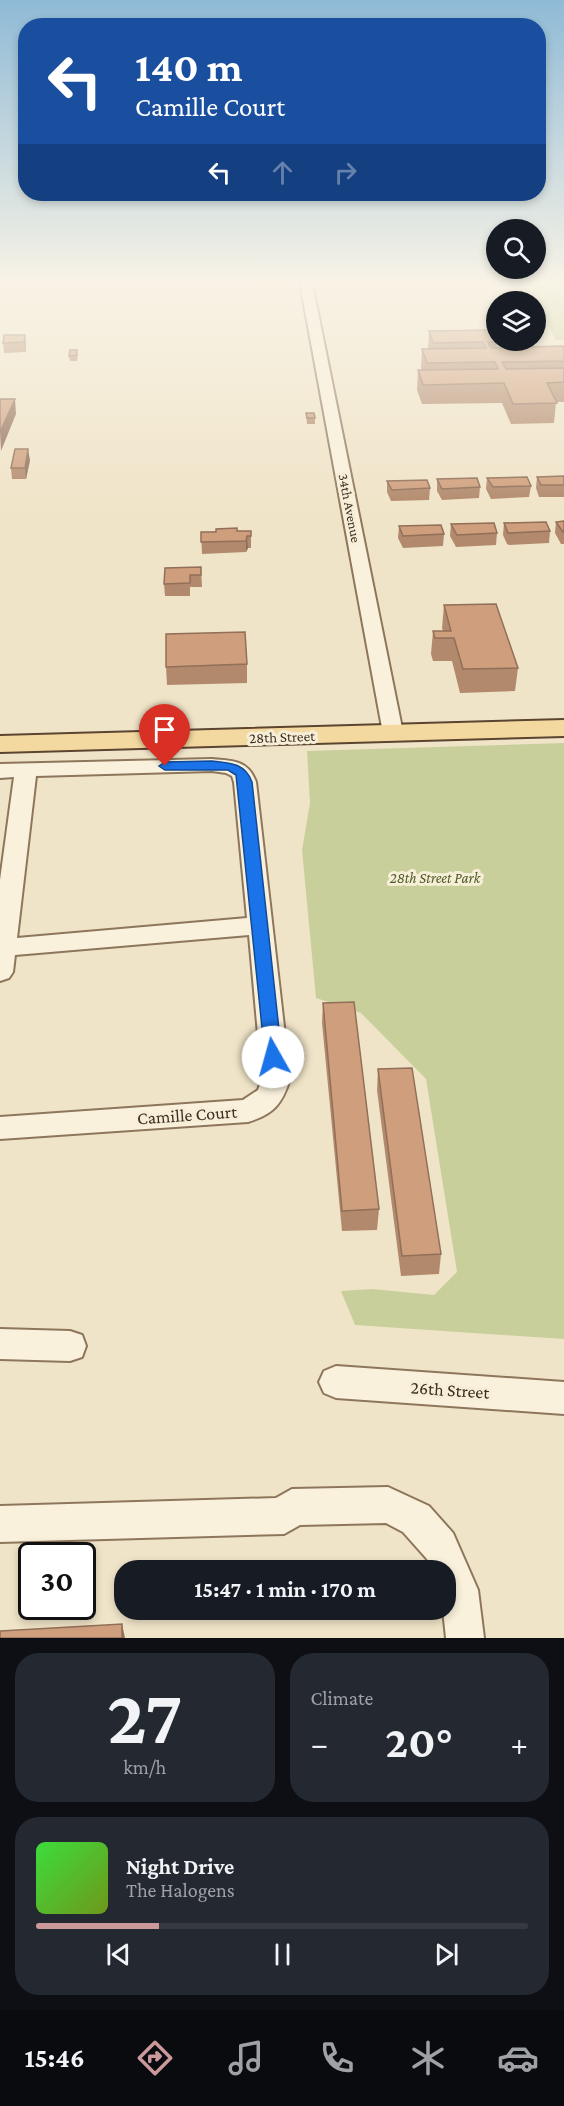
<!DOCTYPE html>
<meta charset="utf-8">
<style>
:root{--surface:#171b24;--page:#242831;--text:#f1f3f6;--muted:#9ea1a6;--line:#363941;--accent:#cc999b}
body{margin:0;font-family:"Crimson Pro",serif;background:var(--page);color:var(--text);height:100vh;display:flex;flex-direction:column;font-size:22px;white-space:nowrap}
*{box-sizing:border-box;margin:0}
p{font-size:20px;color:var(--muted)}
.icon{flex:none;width:33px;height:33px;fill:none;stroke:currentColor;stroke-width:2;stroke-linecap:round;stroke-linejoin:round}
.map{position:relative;height:1638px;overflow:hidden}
.side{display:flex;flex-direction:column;gap:15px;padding:15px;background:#0d0f14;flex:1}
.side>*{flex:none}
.hud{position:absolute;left:18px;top:18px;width:528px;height:183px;border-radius:24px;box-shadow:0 3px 9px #0003;background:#1a4fa0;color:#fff;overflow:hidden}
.buttons{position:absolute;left:486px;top:219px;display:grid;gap:12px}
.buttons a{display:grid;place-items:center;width:60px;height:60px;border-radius:50%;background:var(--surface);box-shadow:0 3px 9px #0003;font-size:30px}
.speed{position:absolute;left:18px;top:1542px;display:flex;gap:12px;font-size:30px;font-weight:700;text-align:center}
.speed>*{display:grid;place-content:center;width:78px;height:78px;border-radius:50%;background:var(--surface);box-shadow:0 3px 9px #0003;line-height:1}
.speed .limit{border:3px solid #111;border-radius:9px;background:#fff;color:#111}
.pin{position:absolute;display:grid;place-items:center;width:51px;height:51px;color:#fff;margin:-62px -26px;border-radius:50% 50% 50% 0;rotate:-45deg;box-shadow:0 0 6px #0007}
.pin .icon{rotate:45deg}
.me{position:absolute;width:66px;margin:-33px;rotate:353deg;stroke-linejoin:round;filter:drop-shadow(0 0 4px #0008)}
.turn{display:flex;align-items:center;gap:21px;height:126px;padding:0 18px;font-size:27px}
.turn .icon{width:78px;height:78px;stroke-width:2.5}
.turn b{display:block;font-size:42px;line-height:51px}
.lanes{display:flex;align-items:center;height:57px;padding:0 18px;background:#0003;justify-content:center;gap:30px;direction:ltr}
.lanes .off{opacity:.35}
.big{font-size:45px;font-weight:700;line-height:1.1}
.side .tile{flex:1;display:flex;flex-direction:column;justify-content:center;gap:9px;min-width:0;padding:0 21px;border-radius:24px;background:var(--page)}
.side .dial{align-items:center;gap:0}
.dial b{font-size:78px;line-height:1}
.song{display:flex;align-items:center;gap:18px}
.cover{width:72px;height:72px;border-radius:9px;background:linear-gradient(135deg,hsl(120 70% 55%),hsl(80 70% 35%))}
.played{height:6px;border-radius:3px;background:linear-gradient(90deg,var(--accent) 25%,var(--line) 25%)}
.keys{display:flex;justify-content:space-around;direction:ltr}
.heat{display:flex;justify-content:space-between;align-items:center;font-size:33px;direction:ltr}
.side .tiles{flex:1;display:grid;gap:15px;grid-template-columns:1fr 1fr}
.tile:last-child{grid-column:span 2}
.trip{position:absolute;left:114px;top:1560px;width:342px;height:60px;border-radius:24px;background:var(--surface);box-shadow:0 3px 9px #0003;font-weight:700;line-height:60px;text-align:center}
.tabs{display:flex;height:96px;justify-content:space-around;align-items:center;background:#090b0e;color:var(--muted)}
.tabs .icon{width:42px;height:42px}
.tabs .current{color:var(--accent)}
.tabs b{font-size:27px;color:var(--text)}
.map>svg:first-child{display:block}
.green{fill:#c9cf9b}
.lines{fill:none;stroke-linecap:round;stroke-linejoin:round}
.minor-casing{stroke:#8d765c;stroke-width:4}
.major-casing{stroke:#5b4430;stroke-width:4}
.minor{fill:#faf1dc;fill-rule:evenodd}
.major{fill:#f3d9a0;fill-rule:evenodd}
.wall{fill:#b2896c}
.shaded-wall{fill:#916f58}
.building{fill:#cf9f7d;stroke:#916f58;stroke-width:1.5}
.route{fill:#1a73e8;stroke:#114b97;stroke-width:1.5}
.labels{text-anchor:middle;stroke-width:6;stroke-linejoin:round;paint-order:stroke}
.far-street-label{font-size:14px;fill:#3d2e20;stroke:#f7eed8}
.street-label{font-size:15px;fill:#3d2e20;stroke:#f7eed8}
.park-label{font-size:15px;font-style:italic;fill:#4d5a26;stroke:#f7eed8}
.near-street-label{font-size:18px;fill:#3d2e20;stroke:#f7eed8}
</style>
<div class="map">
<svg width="564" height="1638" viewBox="0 0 564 1638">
<rect width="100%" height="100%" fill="#f0e4c8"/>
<g class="green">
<polygon points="528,283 564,283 564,340 556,340"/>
<polygon points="564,743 564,1339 355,1325 341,1291 372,1289 434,1295 457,1272 426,1079 361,1013 316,998 302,850 310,803 307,751"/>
</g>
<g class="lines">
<defs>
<g id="minor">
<polygon points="300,283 312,283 403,733 400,737 393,739 386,737 383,733"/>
<path d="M212,759C233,761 248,760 256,782L290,1079C282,1104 274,1114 248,1122L0,1139V1117L243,1100L258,1090L262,1079L249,935L15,955L13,972L9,978L0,981V880L14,777L0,778V764ZM212,771L226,773L232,776L234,782L247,918L17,938L36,776Z"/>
<polygon points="0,1329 70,1331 82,1335 86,1346 82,1357 70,1361 0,1359"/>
<polygon points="336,1366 564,1382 564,1414 336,1398 324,1393 319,1382 324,1371"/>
<polygon points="388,1487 429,1506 453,1533 478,1590 484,1638 446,1638 443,1610 446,1610 446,1570 432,1570 427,1559 403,1532 386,1523 300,1525 284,1534 0,1542 0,1506 276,1498 292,1489"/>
</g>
<polygon id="major" points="564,720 564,736 0,752 0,736"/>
</defs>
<use href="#minor" class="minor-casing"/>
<use href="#major" class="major-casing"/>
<use href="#minor" class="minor"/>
<use href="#major" class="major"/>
</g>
<g class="wall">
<polygon points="429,331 497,342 497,348 564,349 564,402 556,402 554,423 511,424 502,403 422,404 417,390 418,370 422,370 421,368 422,349 428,349"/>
<polygon points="25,335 26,345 26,352 4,353 3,343"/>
<polygon points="78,355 77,361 70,361 69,356"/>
<polygon points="306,413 315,418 315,424 307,424"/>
<polygon points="30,460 26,479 12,479 11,468"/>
<polygon points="564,476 564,497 539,497 536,488 537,477"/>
<polygon points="487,478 531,486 529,497 491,499 486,489"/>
<polygon points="437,479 480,487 479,498 442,500 437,491"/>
<polygon points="387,481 430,488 429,500 391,501 387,492"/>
<polygon points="564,521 564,544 561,544 555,533 556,522"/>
<polygon points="504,523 550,531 549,543 509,545 507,544 503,535"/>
<polygon points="451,524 497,533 496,545 456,547 450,536"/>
<polygon points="399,526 444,534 443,546 403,548 398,538"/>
<polygon points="237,531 251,536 251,548 248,548 246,552 202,554 201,532"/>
<polygon points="201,567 202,587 190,587 190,596 165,596 164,584"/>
<polygon points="444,605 518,668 515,691 460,693 452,661 433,661 431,654 433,631 443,631 442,628"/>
<polygon points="247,664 247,683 167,685 166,667"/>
<polygon points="323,1003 379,1209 377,1230 342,1231 322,1023"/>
<polygon points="378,1069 441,1254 439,1274 401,1276 377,1090"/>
</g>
<g class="shaded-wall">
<polygon points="25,335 26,345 26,352 24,342"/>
<polygon points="15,399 16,414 1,451 0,432"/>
<polygon points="28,449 30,460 26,479 25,468"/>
<polygon points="247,536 248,548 246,552 246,541"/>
<polygon points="122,1624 125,1638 122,1638"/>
</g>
<g class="building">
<polygon points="492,330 497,342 488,342 491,348 563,346 564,349 564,361 502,362 506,369 564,368 564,382 547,383 557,403 513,404 504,383 423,385 418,370 498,369 495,362 427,363 422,349 486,348 483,342 433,343 429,331"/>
<polygon points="4,335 25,335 24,342 3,343"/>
<polygon points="70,350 77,350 77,355 69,356"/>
<polygon points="1,399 15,399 0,432 0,401"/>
<polygon points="306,413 314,413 315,418 307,418"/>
<polygon points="15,449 28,449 25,468 11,468"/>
<polygon points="564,476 564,485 541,485 537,477"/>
<polygon points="527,477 531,486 493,487 487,478"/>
<polygon points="477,478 480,487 442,489 437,479"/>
<polygon points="427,480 430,488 392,490 387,481"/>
<polygon points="564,521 564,532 563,532 556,522"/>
<polygon points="546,522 550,531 510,533 508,533 504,523"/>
<polygon points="494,523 497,533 457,535 451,524"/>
<polygon points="441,525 444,534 403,536 399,526"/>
<polygon points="237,528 237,531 251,531 251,536 247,536 246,541 201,542 201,532 216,532 216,529"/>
<polygon points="201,567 201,575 190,575 190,583 164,584 165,568"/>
<polygon points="496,604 518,668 463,669 454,638 435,638 433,631 451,631 444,605"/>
<polygon points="245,632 247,664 166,667 166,634"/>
<polygon points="354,1002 379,1209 342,1211 323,1003"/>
<polygon points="412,1068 441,1254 402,1256 378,1069"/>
<polygon points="122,1624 122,1638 0,1638 0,1631"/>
</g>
<linearGradient id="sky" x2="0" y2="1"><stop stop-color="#8fbad6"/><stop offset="0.55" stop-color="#f8f3e6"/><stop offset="1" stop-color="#f8f3e6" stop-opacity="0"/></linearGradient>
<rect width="564" height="513" fill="url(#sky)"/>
<path class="route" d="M212,761C230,763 245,763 252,782L282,1057L279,1061L273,1063L268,1061L265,1057L236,775L228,770H165L159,766L165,762Z"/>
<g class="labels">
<g class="far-street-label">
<text transform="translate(350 508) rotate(79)" y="5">34th Avenue</text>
</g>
<g class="street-label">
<text transform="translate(282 737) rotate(-2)" y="5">28th Street</text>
</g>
<g class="park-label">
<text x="435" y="883">28th Street Park</text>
</g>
<g class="near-street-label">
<text transform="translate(187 1115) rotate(-4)" y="6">Camille Court</text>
<text transform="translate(450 1390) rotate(4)" y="6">26th Street</text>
</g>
</g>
</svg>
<div class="buttons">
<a><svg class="icon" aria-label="search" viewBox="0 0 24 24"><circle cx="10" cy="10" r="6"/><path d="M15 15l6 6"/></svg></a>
<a><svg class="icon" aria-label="layers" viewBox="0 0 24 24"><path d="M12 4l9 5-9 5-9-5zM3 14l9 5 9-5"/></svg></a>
</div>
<div class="speed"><div class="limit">30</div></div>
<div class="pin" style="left:165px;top:766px;background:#d93025"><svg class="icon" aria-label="arrive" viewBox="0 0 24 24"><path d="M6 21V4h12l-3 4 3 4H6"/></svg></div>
<svg class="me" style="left:273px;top:1057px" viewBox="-20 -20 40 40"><circle r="19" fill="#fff"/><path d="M0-13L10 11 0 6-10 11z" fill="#1a73e8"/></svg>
<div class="trip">15:47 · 1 min · 170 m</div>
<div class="hud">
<div class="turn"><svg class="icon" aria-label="left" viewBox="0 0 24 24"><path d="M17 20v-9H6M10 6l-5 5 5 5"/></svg><div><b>140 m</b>Camille Court</div></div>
<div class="lanes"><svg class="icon" aria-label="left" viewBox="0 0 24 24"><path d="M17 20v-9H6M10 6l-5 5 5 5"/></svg><svg class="icon off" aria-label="ahead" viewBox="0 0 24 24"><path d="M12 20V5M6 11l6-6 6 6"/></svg><svg class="icon off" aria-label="right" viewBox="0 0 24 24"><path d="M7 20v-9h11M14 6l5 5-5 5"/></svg></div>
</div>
</div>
<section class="side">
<div class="tiles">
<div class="tile dial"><b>27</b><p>km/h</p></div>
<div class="tile"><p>Climate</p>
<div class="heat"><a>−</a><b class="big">20°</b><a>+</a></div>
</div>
<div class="tile">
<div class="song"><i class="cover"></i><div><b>Night Drive</b><p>The Halogens</p></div></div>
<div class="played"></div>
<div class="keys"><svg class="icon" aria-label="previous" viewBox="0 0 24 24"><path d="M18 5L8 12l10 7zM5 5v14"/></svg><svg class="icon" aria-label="pause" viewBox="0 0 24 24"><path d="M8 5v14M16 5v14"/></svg><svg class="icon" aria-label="next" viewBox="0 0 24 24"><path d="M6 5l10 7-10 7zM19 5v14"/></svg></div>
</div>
</div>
</section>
<nav class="tabs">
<b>15:46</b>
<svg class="icon current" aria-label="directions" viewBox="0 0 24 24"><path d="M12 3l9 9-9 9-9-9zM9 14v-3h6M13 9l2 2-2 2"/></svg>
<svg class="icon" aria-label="music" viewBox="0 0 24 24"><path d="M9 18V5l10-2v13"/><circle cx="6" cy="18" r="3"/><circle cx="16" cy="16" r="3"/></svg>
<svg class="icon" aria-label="phone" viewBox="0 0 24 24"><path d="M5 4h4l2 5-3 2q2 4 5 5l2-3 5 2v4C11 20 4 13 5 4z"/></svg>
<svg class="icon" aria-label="climate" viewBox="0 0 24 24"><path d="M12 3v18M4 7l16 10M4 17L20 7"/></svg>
<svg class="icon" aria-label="car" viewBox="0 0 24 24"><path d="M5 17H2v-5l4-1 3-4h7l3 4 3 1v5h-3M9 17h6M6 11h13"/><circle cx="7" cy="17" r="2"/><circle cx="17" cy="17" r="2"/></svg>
</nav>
